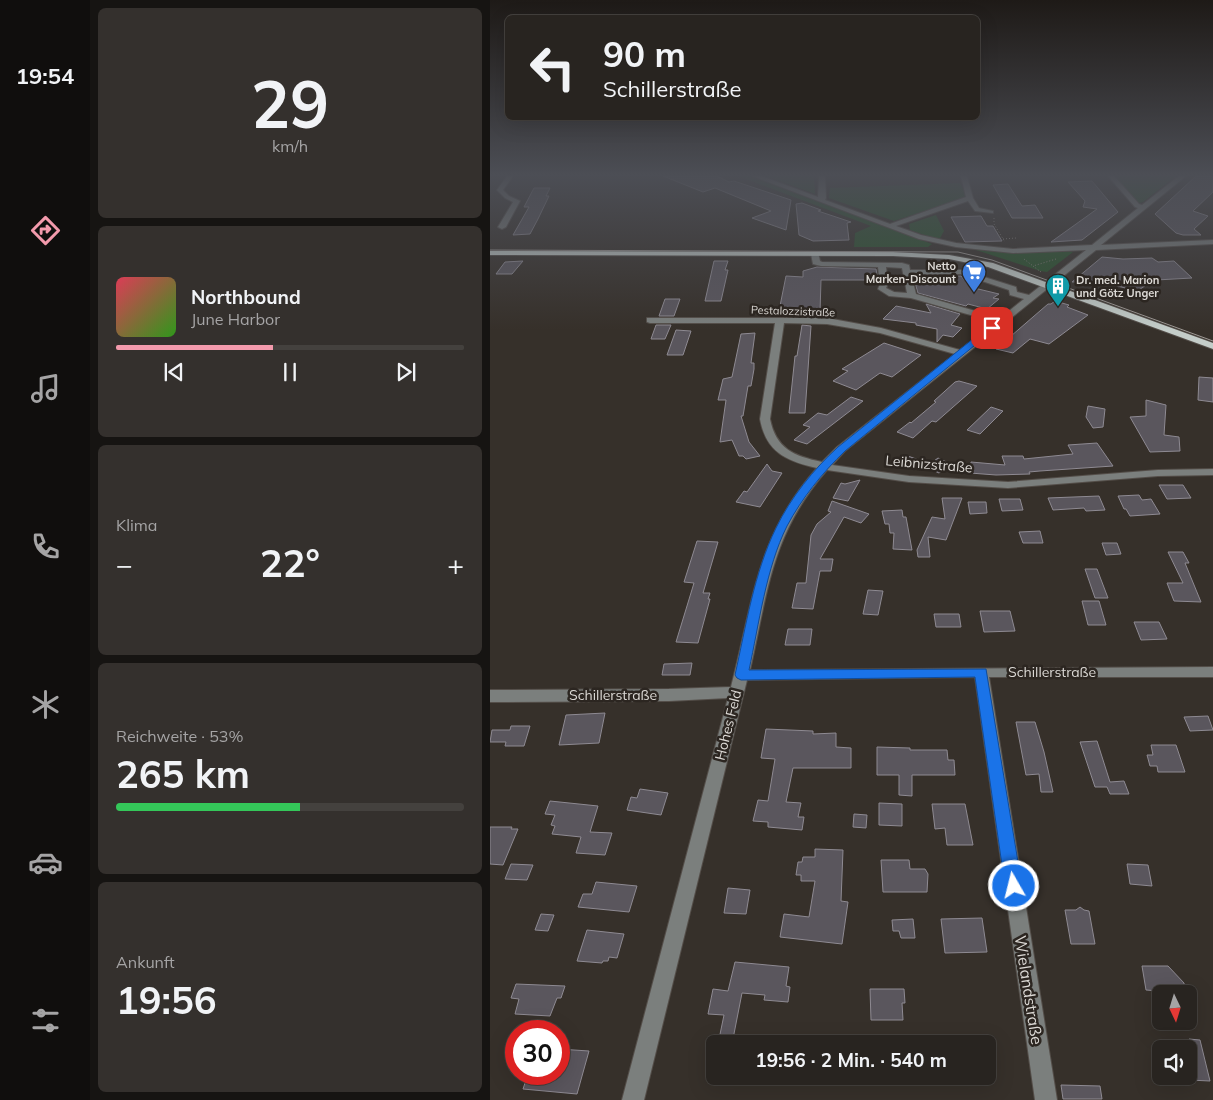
<!DOCTYPE html>
<html lang="de">
<meta charset="utf-8">
<style>
:root{--surface:#282420;--page:#34302d;--text:#f1f3f6;--muted:#a5a4a5;--line:#44413e;--accent:#f39aac}
body{margin:0;font-family:Mulish,sans-serif;background:var(--page);color:var(--text);height:100vh;display:flex;flex-direction:column;font-size:19px;white-space:nowrap}
*{box-sizing:border-box;margin:0}
p{font-size:16px;color:var(--muted)}
.icon{flex:none;width:28px;height:28px;fill:none;stroke:currentColor;stroke-width:2;stroke-linecap:round;stroke-linejoin:round}
.map{position:relative;flex:1;overflow:hidden}
.side{display:flex;flex-direction:column;gap:8px;padding:8px;background:#161412;width:400px}
.side>*{flex:none}
.hud{position:absolute;left:15px;top:15px;width:475px;height:105px;border-radius:8px;box-shadow:0 5px 20px #0002,0 0 0 1px var(--line);background:#282420;color:var(--text);overflow:hidden}
.needle{width:32px;rotate:176deg}
.buttons{position:absolute;left:662px;top:985px;display:grid;gap:10px}
.buttons a{display:grid;place-items:center;width:45px;height:45px;border-radius:8px;background:var(--surface);box-shadow:0 5px 20px #0002,0 0 0 1px var(--line);font-size:25px}
.speed{position:absolute;left:15px;top:1020px;display:flex;gap:10px;font-size:25px;font-weight:700;text-align:center}
.speed>*{display:grid;place-content:center;width:65px;height:65px;border-radius:50%;background:var(--surface);box-shadow:0 5px 20px #0002,0 0 0 1px var(--line);line-height:1}
.speed .limit{border:8px solid #d22;background:#fff;color:#111}
.pin{position:absolute;display:grid;place-items:center;width:42px;height:42px;color:#fff;margin:-21px;border-radius:10px;box-shadow:0 2px 8px #0006}
.me{position:absolute;width:55px;margin:-28px;rotate:352deg;stroke-linejoin:round;filter:drop-shadow(0 0 4px #0008)}
.turn{display:flex;align-items:center;gap:18px;height:105px;padding:0 15px;font-size:22px}
.turn .icon{width:65px;height:65px;stroke-width:2.5}
.turn b{display:block;font-size:35px;line-height:42px}
.big{font-size:38px;font-weight:700;line-height:1.1}
.side .widget{flex:1;display:flex;flex-direction:column;justify-content:center;gap:8px;min-width:0;padding:0 18px;border-radius:8px;background:var(--page)}
.side .dial{align-items:center;gap:0}
.dial b{font-size:65px;line-height:1}
.song{display:flex;align-items:center;gap:15px}
.cover{width:60px;height:60px;border-radius:8px;background:linear-gradient(135deg,hsl(350 70% 55%),hsl(110 70% 35%))}
.played{height:5px;border-radius:2px;background:linear-gradient(90deg,var(--accent) 45%,var(--line) 45%)}
.keys{display:flex;justify-content:space-around;direction:ltr}
.heat{display:flex;justify-content:space-between;align-items:center;font-size:28px;direction:ltr}
.charge{height:8px;border-radius:4px;background:linear-gradient(90deg,#34c759 53%,var(--line) 0)}
.trip{position:absolute;left:216px;top:1035px;width:290px;height:50px;border-radius:8px;background:var(--surface);box-shadow:0 5px 20px #0002,0 0 0 1px var(--line);font-weight:700;line-height:50px;text-align:center}
main{display:flex;flex:1;min-height:0}
.menu{display:flex;flex-direction:column;width:90px;justify-content:space-around;align-items:center;background:#100e0d;color:var(--muted)}
.menu .icon{width:35px;height:35px}
.menu .current{color:var(--accent)}
.menu b{font-size:22px;color:var(--text)}
.map>svg:first-child{display:block}
.green{fill:#2a522c}
.building{fill:#5a565d;stroke:#8e8a92}
.lines{fill:none;stroke-linecap:round;stroke-linejoin:round}
.minor-casing{stroke:#544e49;stroke-width:2}
.major-casing{stroke:#544e49;stroke-width:2}
.path{stroke:#837e79;stroke-width:1;stroke-dasharray:1 2;stroke-linecap:butt}
.minor{fill:#7b7f7d;fill-rule:evenodd}
.major{fill:#c4cdc9;fill-rule:evenodd}
.tram{stroke:#9d9894;stroke-width:1}
.route{fill:#1a73e8;stroke:#114b97}
.labels{text-anchor:middle;stroke-width:5;stroke-linejoin:round;paint-order:stroke}
.far-poi-label{font-size:11px;font-weight:bold;fill:#dcd9d5;stroke:#2c2621;text-anchor:end}
.far-street-label{font-size:11px;fill:#dcd9d5;stroke:#2c2621}
.street-label{font-size:14px;fill:#dcd9d5;stroke:#2c2621}
.near-street-label{font-size:16px;fill:#dcd9d5;stroke:#2c2621}
</style>
<main>
<nav class="menu">
<b>19:54</b>
<svg class="icon current" aria-label="directions" viewBox="0 0 24 24"><path d="M12 3l9 9-9 9-9-9zM9 14v-3h6M13 9l2 2-2 2"/></svg>
<svg class="icon" aria-label="music" viewBox="0 0 24 24"><path d="M9 18V5l10-2v13"/><circle cx="6" cy="18" r="3"/><circle cx="16" cy="16" r="3"/></svg>
<svg class="icon" aria-label="phone" viewBox="0 0 24 24"><path d="M5 4h4l2 5-3 2q2 4 5 5l2-3 5 2v4C11 20 4 13 5 4z"/></svg>
<svg class="icon" aria-label="climate" viewBox="0 0 24 24"><path d="M12 3v18M4 7l16 10M4 17L20 7"/></svg>
<svg class="icon" aria-label="car" viewBox="0 0 24 24"><path d="M5 17H2v-5l4-1 3-4h7l3 4 3 1v5h-3M9 17h6M6 11h13"/><circle cx="7" cy="17" r="2"/><circle cx="17" cy="17" r="2"/></svg>
<svg class="icon" aria-label="filters" viewBox="0 0 24 24"><path d="M4 7h16M4 17h16"/><circle cx="9" cy="7" r="2"/><circle cx="15" cy="17" r="2"/></svg>
</nav>
<section class="side">
<div class="widget dial"><b>29</b><p>km/h</p></div>
<div class="widget">
<div class="song"><i class="cover"></i><div><b>Northbound</b><p>June Harbor</p></div></div>
<div class="played"></div>
<div class="keys"><svg class="icon" aria-label="previous" viewBox="0 0 24 24"><path d="M18 5L8 12l10 7zM5 5v14"/></svg><svg class="icon" aria-label="pause" viewBox="0 0 24 24"><path d="M8 5v14M16 5v14"/></svg><svg class="icon" aria-label="next" viewBox="0 0 24 24"><path d="M6 5l10 7-10 7zM19 5v14"/></svg></div>
</div>
<div class="widget"><p>Klima</p>
<div class="heat"><a>−</a><b class="big">22°</b><a>+</a></div>
</div>
<div class="widget"><p>Reichweite · 53%</p><b class="big">265 km</b><div class="charge"></div></div>
<div class="widget"><p>Ankunft</p><b class="big">19:56</b></div>
</section>
<div class="map">
<svg width="723" height="1100" viewBox="0 0 723 1100">
<rect width="100%" height="100%" fill="#36302a"/>
<g class="green">
<polygon points="248,176 259,176 442,244 438,247 364,247 365,233 381,226"/>
<polygon points="276,176 324,176 325,194"/>
<polygon points="624,176 686,176 653,202 649,203"/>
<polygon points="470,183 477,196 474,198 404,221 339,198 340,188"/>
<polygon points="446,215 454,231 449,240 420,230 419,224"/>
<polygon points="483,249 572,250 583,252 557,272 550,271"/>
</g>
<g class="building">
<polygon points="173,176 227,176 239,182 244,181 301,200 296,230 262,218 281,211 225,188 213,192"/>
<polygon points="706,176 723,176 723,192 703,211 718,216 704,229 711,235 693,235 686,233 665,214"/>
<polygon points="602,181 628,212 592,240 561,242 607,209 593,207 595,201 578,182"/>
<polygon points="518,184 532,206 545,205 553,218 522,218 503,185"/>
<polygon points="44,188 60,188 56,196 59,196 48,219 40,234 23,235 39,207 34,207"/>
<polygon points="312,203 331,210 328,211 361,222 357,223 359,240 323,241 309,235 306,204"/>
<polygon points="491,216 497,226 503,226 512,241 475,242 461,217"/>
<polygon points="612,257 633,259 662,258 668,262 684,261 702,278 666,280 662,279 657,281 661,282 647,291 608,281 582,282"/>
<polygon points="33,261 22,274 6,274 15,262"/>
<polygon points="224,261 238,261 235,270 238,270 231,301 215,301"/>
<polygon points="327,267 386,269 388,280 331,280 330,312 289,311 296,276 313,277 313,271"/>
<polygon points="471,276 480,287 509,294 503,298 509,299 497,309 478,304 476,306 428,293 424,279"/>
<polygon points="175,299 190,299 184,316 169,316"/>
<polygon points="565,301 579,305 577,307 598,315 559,344 540,339 523,353 506,349 558,304 561,304"/>
<polygon points="436,304 470,314 461,325 472,328 463,337 453,335 447,342 447,329 426,325 426,323 393,319 406,306 441,313"/>
<polygon points="166,325 181,325 175,339 161,339"/>
<polygon points="312,325 321,326 315,413 299,413 305,356 307,356"/>
<polygon points="186,330 201,331 193,355 177,355"/>
<polygon points="265,333 261,363 264,363 264,369 261,386 258,386 253,416 251,416 259,442 270,456 256,459 253,456 249,456 242,440 230,442 236,400 228,400 233,379 242,377 251,334"/>
<polygon points="394,343 431,355 402,377 390,373 366,390 343,381 358,371 352,369"/>
<polygon points="709,377 723,378 723,402 708,400"/>
<polygon points="469,381 487,386 446,422 442,421 423,438 407,432 420,422 421,423 446,402 444,401 465,382"/>
<polygon points="361,397 373,401 317,444 304,440 320,427 313,425 328,413 337,415"/>
<polygon points="656,400 676,405 674,435 689,437 690,451 660,452 640,417 656,416"/>
<polygon points="598,406 615,409 613,427 603,428 596,417"/>
<polygon points="501,407 513,411 490,434 477,430"/>
<polygon points="607,443 623,466 550,471 539,472 540,474 506,475 480,473 481,462 515,465 512,456 533,456 534,459 583,454 578,445"/>
<polygon points="415,455 429,460 420,468 405,463"/>
<polygon points="448,458 461,464 449,473 436,467"/>
<polygon points="277,464 282,471 292,473 270,507 246,502 254,491 257,492"/>
<polygon points="370,480 358,501 343,498 351,483 355,484"/>
<polygon points="669,485 693,485 701,498 677,499"/>
<polygon points="649,495 652,500 661,499 670,514 640,516 636,509 634,509 628,496"/>
<polygon points="609,496 615,510 596,511 594,508 563,510 558,498"/>
<polygon points="452,498 472,498 456,540 438,537 440,557 428,557 427,550 442,517 455,519"/>
<polygon points="509,499 530,499 533,510 512,511"/>
<polygon points="342,501 379,514 371,523 354,517 330,559 343,559 341,571 330,571 323,609 302,608 307,583 316,583 321,535 327,524 341,512 338,511"/>
<polygon points="478,502 496,502 497,513 480,514"/>
<polygon points="412,510 413,517 416,517 422,550 403,549 404,533 400,533 399,524 395,524 392,511"/>
<polygon points="550,531 553,543 533,543 529,532"/>
<polygon points="207,541 228,542 213,593 220,593 218,599 220,599 208,643 186,642 204,583 194,582"/>
<polygon points="612,543 627,543 631,554 616,555"/>
<polygon points="678,552 693,552 699,563 695,563 711,602 684,601 677,583 693,583"/>
<polygon points="595,569 607,569 618,598 605,598"/>
<polygon points="378,590 393,591 388,615 373,614"/>
<polygon points="592,601 609,601 616,625 598,625"/>
<polygon points="490,611 520,611 525,631 494,632"/>
<polygon points="444,614 469,614 471,627 446,627"/>
<polygon points="644,622 669,622 677,639 651,640"/>
<polygon points="298,629 322,629 320,645 295,645"/>
<polygon points="202,663 200,675 172,675 174,664"/>
<polygon points="115,713 109,743 69,745 76,715"/>
<polygon points="718,716 723,730 700,731 694,717"/>
<polygon points="526,722 545,722 554,752 563,792 551,792 549,774 536,775"/>
<polygon points="21,726 40,726 34,746 15,746 16,742 0,742 2,730 20,730"/>
<polygon points="276,729 323,731 323,734 346,733 346,747 361,748 361,768 303,768 296,802 311,803 308,817 314,817 312,830 278,827 278,822 263,821 268,800 278,801 285,759 271,758"/>
<polygon points="607,741 620,782 634,781 639,794 620,794 617,787 605,787 590,742"/>
<polygon points="661,745 686,745 695,772 668,772 667,766 660,766 657,755 663,755"/>
<polygon points="387,747 420,748 420,750 457,750 458,760 464,760 465,775 422,775 422,796 409,795 409,775 387,775"/>
<polygon points="150,789 178,793 171,815 137,810 141,797 147,798"/>
<polygon points="60,801 108,806 100,832 122,833 115,855 86,853 91,837 62,834 65,826 61,825 65,815 55,814"/>
<polygon points="389,803 412,804 412,826 389,825"/>
<polygon points="442,804 475,804 483,845 457,845 455,828 445,829"/>
<polygon points="364,814 377,815 376,828 363,827"/>
<polygon points="0,827 22,827 21,829 28,829 13,865 0,864"/>
<polygon points="325,849 353,850 351,901 358,902 352,944 290,937 294,914 319,917 325,881 311,881 311,875 306,875 308,862 312,862 313,857 325,857"/>
<polygon points="391,860 419,860 420,869 435,869 438,874 437,892 393,892"/>
<polygon points="21,864 43,865 37,880 15,879"/>
<polygon points="637,864 658,865 662,886 640,884"/>
<polygon points="106,882 147,886 139,912 88,907 93,894 102,894"/>
<polygon points="238,888 260,890 256,914 234,913"/>
<polygon points="590,907 594,910 599,911 605,944 581,944 575,910 586,910"/>
<polygon points="51,914 64,915 58,931 45,930"/>
<polygon points="492,918 497,952 455,953 451,919"/>
<polygon points="423,919 425,938 411,938 409,931 403,931 402,920"/>
<polygon points="97,930 134,934 127,958 119,957 118,961 113,961 112,963 87,961"/>
<polygon points="245,962 299,967 296,986 300,987 298,1002 274,1000 275,995 252,993 242,1044 228,1044 234,1015 218,1014 223,989 238,991"/>
<polygon points="652,966 678,966 694,983 695,994 669,994 669,991 656,990"/>
<polygon points="26,984 75,986 71,998 67,998 60,1016 25,1014 29,999 21,998"/>
<polygon points="380,989 414,989 415,1003 412,1003 413,1020 381,1020"/>
<polygon points="699,1039 710,1040 720,1081 699,1080"/>
<polygon points="69,1049 99,1051 87,1094 33,1089 38,1074 69,1074"/>
<polygon points="571,1085 610,1086 612,1099 573,1099"/>
</g>
<g class="lines">
<defs>
<g id="minor">
<polygon points="17,176 23,176 13,190 19,196 30,201 16,227 12,229 8,227 23,202 15,198 7,190"/>
<path d="M262,176H271L328,197L329,176H335L336,198L335,200L400,224L476,197L471,176H477L483,198L489,208L503,211V213L485,211L478,201L406,226L431,235L466,243L523,249L602,245L648,208L645,207L618,176H624L649,204L652,205L689,176H696L611,245L723,240V244L606,250L355,451L342,465L419,476L518,482L668,470L723,469V475L668,476L518,488L419,482L337,470C281,534 278,591 260,670L723,667V677H499L567,1100H545L485,677L257,680L154,1100H132L238,698L179,701L0,702V690L179,689L241,687C263,603 266,536 327,468C296,461 276,452 270,419L285,323H160L157,322V318H337L391,328L470,350L505,322L421,298L399,296L388,289L390,284L388,267L331,266L323,264L321,254L328,252L330,261L332,262L412,263L419,265L420,270H472L526,287L527,292L539,295L596,250L523,253L466,247L429,239ZM396,267L412,268L417,293L404,292L396,288L398,284ZM421,274H471L519,290L520,295L534,299L510,318L426,294ZM294,323L337,324L390,333L465,354L347,447L332,462C304,456 286,449 280,419Z"/>
</g>
<polygon id="major" points="0,251 403,252 459,255 503,263 723,343 723,349 498,267 459,259 403,256 0,255"/>
</defs>
<use href="#minor" class="minor-casing"/>
<use href="#major" class="major-casing"/>
<g class="path">
<polyline points="504,218 504,224 515,242"/>
<polyline points="513,239 526,238"/>
<polyline points="534,259 543,266"/>
<polyline points="551,272 543,266 566,259"/>
</g>
<use href="#minor" class="minor"/>
<use href="#major" class="major"/>
<polyline class="tram" points="0,250 468,252 502,260 723,341"/>
</g>
<linearGradient id="sky" x2="0" y2="1"><stop stop-color="#1e1a17"/><stop offset="0.53" stop-color="#4c4e55"/><stop offset="1" stop-color="#4c4e55" stop-opacity="0"/></linearGradient>
<rect width="723" height="330" fill="url(#sky)"/>
<path class="route" d="M499,326L506,328L355,451C332,473 312,498 297,526C276,568 269,624 259,670L496,669L532,886L529,891L524,893L518,891L515,886L485,677L251,680L247,678L245,675C256,626 264,573 286,528C301,497 323,470 348,447Z"/>
<defs>
<symbol id="supermarket-pin" viewBox="-11 -11 22 30"><path d="M0 17L-7.5 6A9.5 9.5 0 1 1 7.5 6Z" fill="#3f7fe0" stroke="#2c2621"/><path d="M-6-5.5h2.5l.6 2H6L4.5 2H-2.5L-4.4-4H-6ZM-1.5 3.2a1.3 1.3 0 1 0 .1 0ZM3 3.2a1.3 1.3 0 1 0 .1 0Z" fill="#fff"/></symbol>
<symbol id="building-pin" viewBox="-11 -11 22 30"><path d="M0 17L-7.5 6A9.5 9.5 0 1 1 7.5 6Z" fill="#0f9aa8" stroke="#2c2621"/><path d="M-4-6H4V6H1V3H-1V6H-4ZM-2.5-4.3h1.7v1.8h-1.7ZM.8-4.3h1.7v1.8H.8ZM-2.5-1h1.7V.8h-1.7ZM.8-1h1.7V.8H.8Z" fill="#fff"/></symbol>
</defs>
<g fill-rule="evenodd">
<use href="#supermarket-pin" x="470" y="258" width="28" height="38"/>
<use href="#building-pin" x="554" y="272" width="28" height="38"/>
</g>
<g class="labels">
<g class="far-poi-label">
<text x="466" y="270">Netto<tspan x="466" dy="13">Marken-Discount</tspan></text>
<text x="586" y="284" text-anchor="start">Dr. med. Marion<tspan x="586" dy="13">und Götz Unger</tspan></text>
</g>
<g class="far-street-label">
<text transform="translate(303 311) rotate(2)" y="4">Pestalozzistraße</text>
</g>
<g class="street-label">
<text transform="translate(439 464) rotate(5)" y="5">Leibnizstraße</text>
<text x="562" y="677">Schillerstraße</text>
<text x="123" y="700">Schillerstraße</text>
<text transform="translate(238 725) rotate(-76)" y="5">Hohes Feld</text>
</g>
<g class="near-street-label">
<text transform="translate(539 990) rotate(81)" y="6">Wielandstraße</text>
</g>
</g>
</svg>
<div class="buttons">
<a><svg class="needle" viewBox="-14 -14 28 28"><path d="M0-13l5 13h-10z" fill="#e53935"/><path d="M0 13l5-13h-10z" fill="#a5a4a5"/></svg></a>
<a><svg class="icon" aria-label="sound" viewBox="0 0 24 24"><path d="M4 9h4l5-4v14l-5-4H4zM17 9q2 3 0 6"/></svg></a>
</div>
<div class="speed"><div class="limit">30</div></div>
<div class="pin" style="left:502px;top:328px;background:#d93025"><svg class="icon" aria-label="arrive" viewBox="0 0 24 24"><path d="M6 21V4h12l-3 4 3 4H6"/></svg></div>
<svg class="me" style="left:524px;top:886px" viewBox="-20 -20 40 40"><circle r="17" fill="#1a73e8" stroke="#fff" stroke-width="3"/><path d="M0-11L8 9 0 5-8 9z" fill="#fff"/></svg>
<div class="trip">19:56 · 2 Min. · 540 m</div>
<div class="hud">
<div class="turn"><svg class="icon" aria-label="left" viewBox="0 0 24 24"><path d="M17 20v-9H6M10 6l-5 5 5 5"/></svg><div><b>90 m</b>Schillerstraße</div></div>
</div>
</div>
</main>
